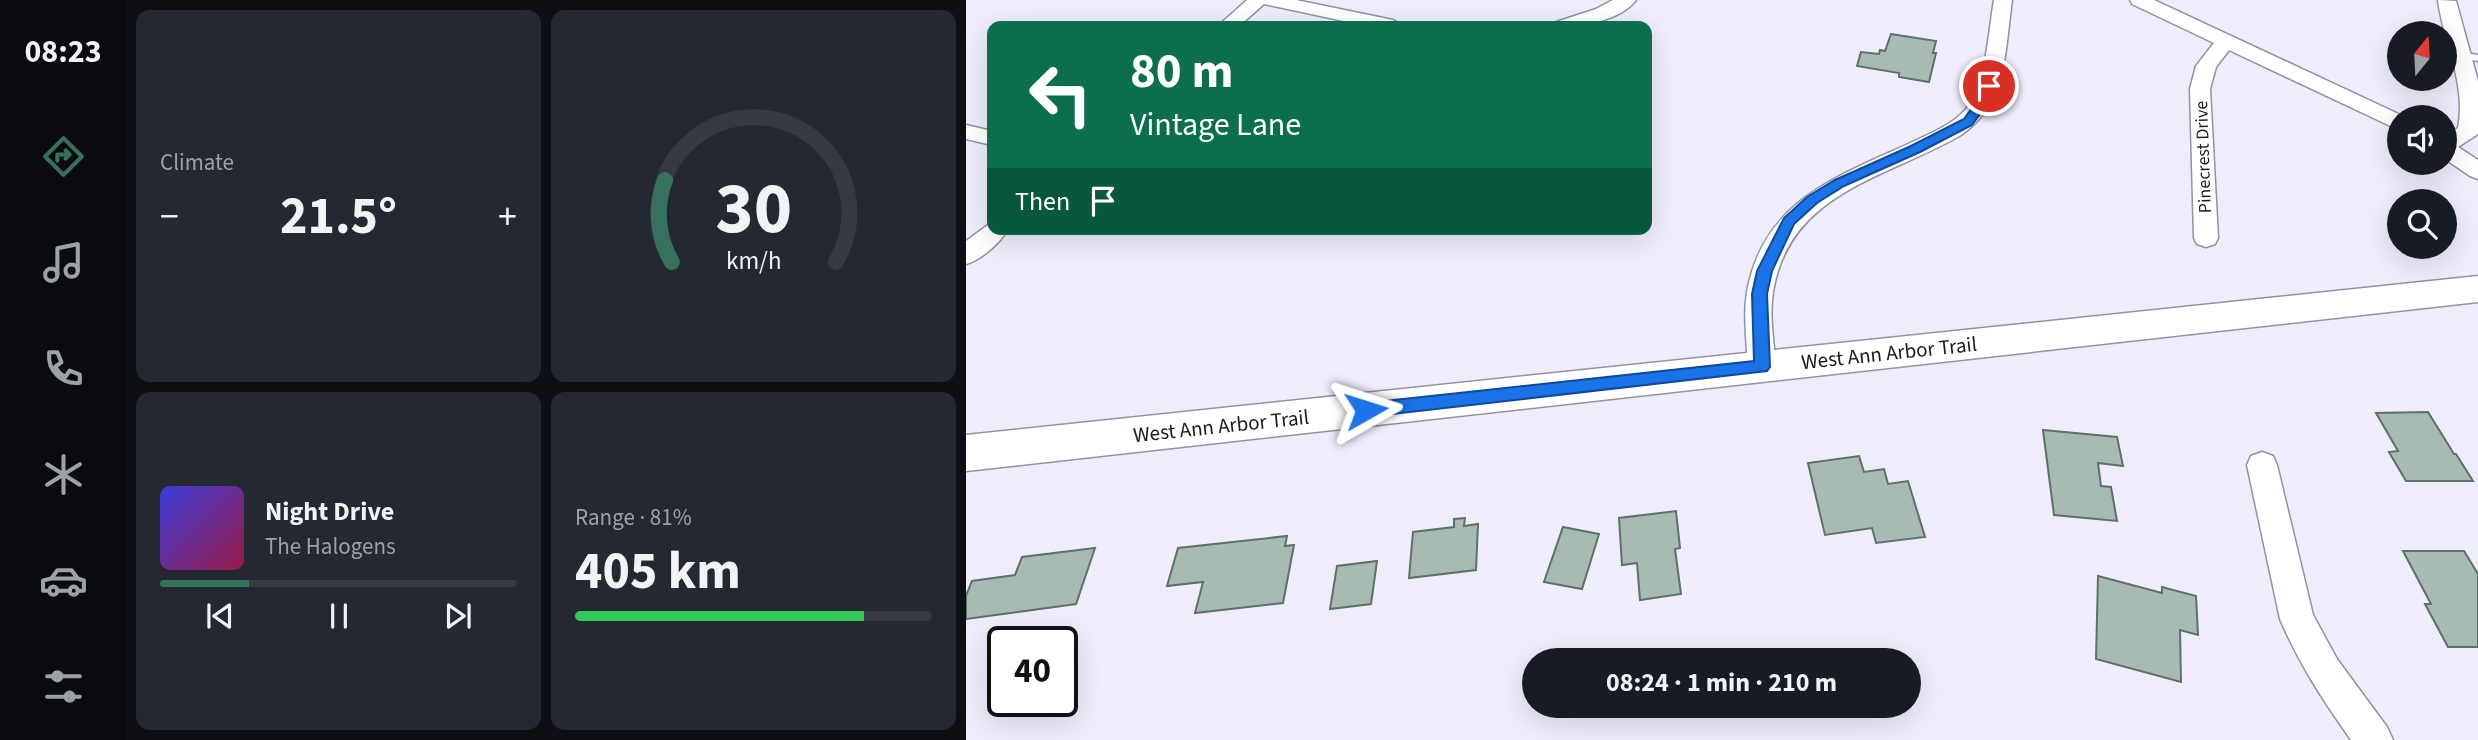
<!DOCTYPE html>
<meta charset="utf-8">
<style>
:root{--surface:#171b24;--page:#242831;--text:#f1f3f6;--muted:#9ea1a6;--line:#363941;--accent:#35715c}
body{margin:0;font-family:"Source Sans 3",sans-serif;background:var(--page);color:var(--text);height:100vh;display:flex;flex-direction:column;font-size:26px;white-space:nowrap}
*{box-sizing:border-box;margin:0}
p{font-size:23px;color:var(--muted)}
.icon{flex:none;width:38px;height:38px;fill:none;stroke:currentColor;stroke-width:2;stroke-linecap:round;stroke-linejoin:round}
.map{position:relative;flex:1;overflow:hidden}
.details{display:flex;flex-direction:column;gap:10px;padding:10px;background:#0d0f14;width:840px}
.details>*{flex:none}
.hud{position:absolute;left:21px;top:21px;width:665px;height:214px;border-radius:14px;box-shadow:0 7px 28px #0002;background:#0b6e4f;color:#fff;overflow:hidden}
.needle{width:46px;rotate:18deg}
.buttons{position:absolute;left:1421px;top:21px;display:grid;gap:14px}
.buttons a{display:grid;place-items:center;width:70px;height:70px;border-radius:50%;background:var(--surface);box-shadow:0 7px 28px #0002;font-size:35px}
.speed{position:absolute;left:21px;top:626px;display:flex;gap:14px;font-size:35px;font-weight:700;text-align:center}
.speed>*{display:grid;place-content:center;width:91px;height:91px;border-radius:50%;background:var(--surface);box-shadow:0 7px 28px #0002;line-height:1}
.speed .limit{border:4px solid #111;border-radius:10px;background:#fff;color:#111}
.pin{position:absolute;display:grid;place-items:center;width:60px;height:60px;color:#fff;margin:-30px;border:4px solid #fff;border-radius:50%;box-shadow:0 2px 7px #0007}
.me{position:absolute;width:77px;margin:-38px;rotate:84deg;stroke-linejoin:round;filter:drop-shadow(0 0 5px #0008)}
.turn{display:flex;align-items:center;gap:24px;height:147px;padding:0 28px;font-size:32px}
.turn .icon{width:91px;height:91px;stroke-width:2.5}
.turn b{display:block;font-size:49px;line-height:60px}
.then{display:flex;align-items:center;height:66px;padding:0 28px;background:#0003;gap:14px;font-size:26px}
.big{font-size:52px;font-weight:700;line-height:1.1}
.details .widget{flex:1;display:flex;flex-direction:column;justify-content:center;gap:10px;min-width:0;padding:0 24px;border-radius:14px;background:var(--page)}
.details .dial{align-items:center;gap:0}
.dial svg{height:182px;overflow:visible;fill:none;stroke:var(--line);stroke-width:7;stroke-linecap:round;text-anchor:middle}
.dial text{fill:var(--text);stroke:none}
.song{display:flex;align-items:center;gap:21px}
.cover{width:84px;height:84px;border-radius:10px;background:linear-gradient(135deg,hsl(240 70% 55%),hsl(340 70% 35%))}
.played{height:7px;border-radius:4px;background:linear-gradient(90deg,var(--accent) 25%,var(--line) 25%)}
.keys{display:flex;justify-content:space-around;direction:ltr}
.heat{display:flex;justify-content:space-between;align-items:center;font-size:38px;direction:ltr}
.charge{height:10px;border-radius:5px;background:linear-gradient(90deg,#34c759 81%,var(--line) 0)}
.details .tiles{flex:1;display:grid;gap:10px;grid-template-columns:repeat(2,1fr)}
.trip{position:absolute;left:556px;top:648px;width:399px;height:70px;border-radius:35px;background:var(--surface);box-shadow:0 7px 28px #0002;font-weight:700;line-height:70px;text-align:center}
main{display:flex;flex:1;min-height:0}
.dock{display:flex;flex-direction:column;width:126px;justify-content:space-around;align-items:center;background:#090b0e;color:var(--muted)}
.dock .icon{width:49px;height:49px}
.dock .current{color:var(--accent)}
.dock b{font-size:32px;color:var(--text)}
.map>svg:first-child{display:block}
.building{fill:#a7bbb2;stroke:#5e7069;stroke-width:2}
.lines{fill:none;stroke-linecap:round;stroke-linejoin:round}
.lane-casing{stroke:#9391a3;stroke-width:3}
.street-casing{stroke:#9391a3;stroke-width:3}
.secondary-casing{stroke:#9391a3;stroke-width:3}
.lane{fill:#fff;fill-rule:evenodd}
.street{fill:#fff;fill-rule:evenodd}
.secondary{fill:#fff;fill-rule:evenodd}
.route{fill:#1a73e8;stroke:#114b97;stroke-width:2}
.labels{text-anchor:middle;stroke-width:5;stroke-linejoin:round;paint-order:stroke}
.far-street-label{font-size:18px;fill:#1c1b21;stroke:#fff}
.street-label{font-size:21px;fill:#1c1b21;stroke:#fff}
</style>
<main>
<nav class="dock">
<b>08:23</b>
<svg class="icon current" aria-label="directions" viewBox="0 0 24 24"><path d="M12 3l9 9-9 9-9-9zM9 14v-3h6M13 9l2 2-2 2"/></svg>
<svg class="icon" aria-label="music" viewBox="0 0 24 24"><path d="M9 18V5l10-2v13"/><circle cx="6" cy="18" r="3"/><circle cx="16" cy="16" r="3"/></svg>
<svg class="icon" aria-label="phone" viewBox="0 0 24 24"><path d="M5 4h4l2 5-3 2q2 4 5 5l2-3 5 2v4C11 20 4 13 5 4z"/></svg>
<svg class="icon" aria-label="climate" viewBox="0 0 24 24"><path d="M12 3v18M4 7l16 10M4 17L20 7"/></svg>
<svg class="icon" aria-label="car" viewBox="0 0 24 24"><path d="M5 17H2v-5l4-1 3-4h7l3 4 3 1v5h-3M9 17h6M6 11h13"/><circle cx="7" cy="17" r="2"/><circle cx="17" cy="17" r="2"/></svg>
<svg class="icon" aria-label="filters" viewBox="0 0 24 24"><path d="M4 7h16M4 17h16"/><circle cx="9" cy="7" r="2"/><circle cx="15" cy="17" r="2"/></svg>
</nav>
<section class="details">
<div class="tiles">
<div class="widget"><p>Climate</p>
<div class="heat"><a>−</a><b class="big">21.5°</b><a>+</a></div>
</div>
<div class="widget dial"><svg viewBox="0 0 100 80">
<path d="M14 69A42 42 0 1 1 86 69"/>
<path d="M14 69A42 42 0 0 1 11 33" stroke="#35715c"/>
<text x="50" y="56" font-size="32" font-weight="700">30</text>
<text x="50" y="72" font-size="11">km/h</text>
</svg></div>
<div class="widget">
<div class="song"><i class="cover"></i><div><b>Night Drive</b><p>The Halogens</p></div></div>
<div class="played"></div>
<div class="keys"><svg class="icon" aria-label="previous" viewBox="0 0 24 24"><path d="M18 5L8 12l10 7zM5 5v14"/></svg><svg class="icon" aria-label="pause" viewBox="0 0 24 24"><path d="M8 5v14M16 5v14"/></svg><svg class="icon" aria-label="next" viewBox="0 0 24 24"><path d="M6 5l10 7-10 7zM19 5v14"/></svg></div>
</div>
<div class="widget"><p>Range · 81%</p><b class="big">405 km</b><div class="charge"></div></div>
</div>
</section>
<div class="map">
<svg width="1512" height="740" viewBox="0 0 1512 740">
<rect width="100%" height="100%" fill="#efedfc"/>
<g class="building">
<polygon points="925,34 970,41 967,53 970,53 963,82 933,77 933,73 891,66 895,52 913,54 914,50 919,51"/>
<polygon points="1462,412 1488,454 1490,454 1507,481 1440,481 1423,452 1432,451 1410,413"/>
<polygon points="1077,430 1151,437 1157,466 1132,463 1135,486 1145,487 1151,521 1088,515"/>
<polygon points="893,456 898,472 918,469 922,484 942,481 959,537 910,543 906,528 859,535 842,463"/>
<polygon points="710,511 714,548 709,549 715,594 674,600 671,563 656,565 653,518"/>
<polygon points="499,518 498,526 512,524 510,570 443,578 447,532 488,527 488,519"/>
<polygon points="597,527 633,534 616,589 578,582"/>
<polygon points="321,536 319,546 328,545 317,603 229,613 237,582 201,586 212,548"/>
<polygon points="129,548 110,604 0,619 0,596 6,581 49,575 56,557"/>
<polygon points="1437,551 1498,551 1512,574 1512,647 1482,647 1459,604 1465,604"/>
<polygon points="411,561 405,604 364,609 371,566"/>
<polygon points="1132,576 1196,593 1196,587 1230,596 1232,635 1214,630 1215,682 1130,659"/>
</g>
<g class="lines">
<defs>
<polygon id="lane" points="1499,53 1512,55 1512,61 1495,58 1494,56"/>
<g id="street">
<polygon points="281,0 330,0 427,20 437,26 401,26 298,4 273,26 252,26"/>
<path d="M647,0H670C653,22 613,27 587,26L590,22L630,9Z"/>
<path d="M1028,0H1046C1039,50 1041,104 995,135C921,178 823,192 807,292C803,316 808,343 810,367L806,375L796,378L786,375L782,367C781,343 777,316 781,292C797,202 868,178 942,144C963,134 990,124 1004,104C1020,80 1023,29 1028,0Z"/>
<polygon points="1164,0 1188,0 1439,117 1433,117 1433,130 1263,50 1250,67 1244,89 1252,238 1249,244 1240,247 1231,244 1228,238 1224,89 1230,66 1248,43 1166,4"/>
<path d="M1472,0L1490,1L1512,81V134L1492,147L1512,160V179L1504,176L1479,159V136L1492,128C1501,84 1477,42 1472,0Z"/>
<polygon points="0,125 26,131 26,145 0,139"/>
<path d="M26,222V229H42C34,243 15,260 0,264V241Z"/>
<path d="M1296,452L1307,456L1311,465L1347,615L1371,659L1421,727L1427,740H1385C1357,700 1333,664 1314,619L1281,465L1285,456Z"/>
</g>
<polygon id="secondary" points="1512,276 1512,302 0,471 0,435"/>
</defs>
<use href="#lane" class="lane-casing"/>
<use href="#street" class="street-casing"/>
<use href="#secondary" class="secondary-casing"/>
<use href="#lane" class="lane"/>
<use href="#street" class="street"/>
<use href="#secondary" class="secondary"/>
</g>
<polygon class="route" points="1019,84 1029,86 1025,99 1006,125 954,152 878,186 851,203 828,224 806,271 801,294 804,367 801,371 400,417 394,415 391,410 394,405 400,403 788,361 786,294 791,271 818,218 841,197 869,180 945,146 998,119 1013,98"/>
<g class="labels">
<g class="far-street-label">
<text transform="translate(1237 157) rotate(-92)" y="6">Pinecrest Drive</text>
</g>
<g class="street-label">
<text transform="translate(923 353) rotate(-6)" y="7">West Ann Arbor Trail</text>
<text transform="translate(255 426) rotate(-6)" y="7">West Ann Arbor Trail</text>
</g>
</g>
</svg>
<div class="buttons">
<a><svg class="needle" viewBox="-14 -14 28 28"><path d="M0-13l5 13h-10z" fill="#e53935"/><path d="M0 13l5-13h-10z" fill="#9ea1a6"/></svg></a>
<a><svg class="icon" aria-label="sound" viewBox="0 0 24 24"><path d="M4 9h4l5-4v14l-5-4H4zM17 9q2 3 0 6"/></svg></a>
<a><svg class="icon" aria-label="search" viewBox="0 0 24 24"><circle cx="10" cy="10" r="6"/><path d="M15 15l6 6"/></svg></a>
</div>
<div class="speed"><div class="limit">40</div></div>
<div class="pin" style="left:1023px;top:86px;background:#d93025"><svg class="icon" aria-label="arrive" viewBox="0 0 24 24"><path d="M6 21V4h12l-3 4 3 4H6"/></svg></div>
<svg class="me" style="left:400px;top:410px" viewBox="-20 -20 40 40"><path d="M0-17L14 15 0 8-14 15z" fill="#1a73e8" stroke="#fff" stroke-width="4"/></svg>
<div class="trip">08:24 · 1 min · 210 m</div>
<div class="hud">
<div class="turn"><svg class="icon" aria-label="left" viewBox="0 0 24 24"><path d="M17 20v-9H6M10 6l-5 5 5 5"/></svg><div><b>80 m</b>Vintage Lane</div></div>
<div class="then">Then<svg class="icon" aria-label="arrive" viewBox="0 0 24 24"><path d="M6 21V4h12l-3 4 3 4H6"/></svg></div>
</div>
</div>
</main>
